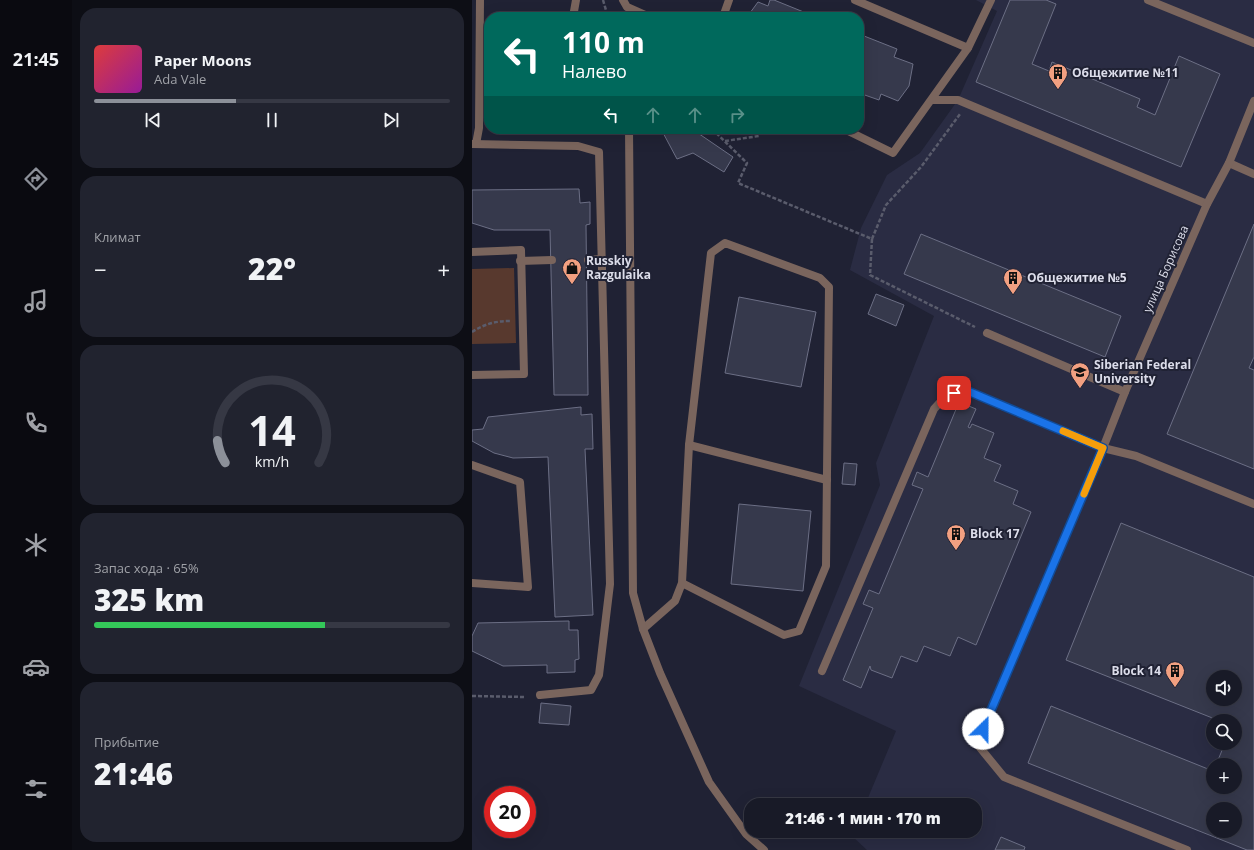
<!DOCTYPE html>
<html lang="ru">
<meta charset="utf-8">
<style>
:root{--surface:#181a27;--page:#21232f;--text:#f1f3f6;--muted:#9fa1a7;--line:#363844;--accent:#8c9099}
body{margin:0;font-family:"Open Sans",sans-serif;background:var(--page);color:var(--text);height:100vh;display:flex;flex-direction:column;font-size:15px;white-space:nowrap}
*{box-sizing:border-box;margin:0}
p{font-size:13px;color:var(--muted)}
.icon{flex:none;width:22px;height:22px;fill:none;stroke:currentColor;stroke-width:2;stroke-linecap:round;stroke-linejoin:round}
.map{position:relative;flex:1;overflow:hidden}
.sheet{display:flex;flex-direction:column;gap:8px;padding:8px;background:#0d0e15;width:400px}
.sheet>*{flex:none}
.top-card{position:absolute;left:12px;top:12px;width:380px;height:122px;border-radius:16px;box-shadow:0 4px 16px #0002,0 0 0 1px var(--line);background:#00695c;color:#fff;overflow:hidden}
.tools{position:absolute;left:734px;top:670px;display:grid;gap:8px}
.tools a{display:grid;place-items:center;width:36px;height:36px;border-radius:50%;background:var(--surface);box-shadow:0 4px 16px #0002,0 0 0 1px var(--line);font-size:20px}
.speed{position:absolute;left:12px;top:786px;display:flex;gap:8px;font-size:20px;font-weight:700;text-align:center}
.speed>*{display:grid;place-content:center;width:52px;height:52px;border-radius:50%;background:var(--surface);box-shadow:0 4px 16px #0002,0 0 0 1px var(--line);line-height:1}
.speed .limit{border:6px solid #d22;background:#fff;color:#111}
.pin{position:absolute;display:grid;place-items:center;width:34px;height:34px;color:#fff;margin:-17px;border-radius:8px;box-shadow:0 2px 6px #0006}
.me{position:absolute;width:44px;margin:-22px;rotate:23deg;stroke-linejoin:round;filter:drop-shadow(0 0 3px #0008)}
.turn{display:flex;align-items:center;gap:14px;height:84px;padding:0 12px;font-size:18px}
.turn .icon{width:52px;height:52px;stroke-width:2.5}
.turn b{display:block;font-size:28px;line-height:34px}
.lanes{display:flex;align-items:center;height:38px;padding:0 12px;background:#0003;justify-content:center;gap:20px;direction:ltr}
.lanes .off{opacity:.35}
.big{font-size:30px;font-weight:800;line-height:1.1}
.sheet .widget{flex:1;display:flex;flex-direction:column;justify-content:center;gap:6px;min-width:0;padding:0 14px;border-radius:16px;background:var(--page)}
.sheet .dial{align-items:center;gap:0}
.dial svg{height:104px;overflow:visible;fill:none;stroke:var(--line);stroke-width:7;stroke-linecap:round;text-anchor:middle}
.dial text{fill:var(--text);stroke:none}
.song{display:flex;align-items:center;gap:12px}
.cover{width:48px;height:48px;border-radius:6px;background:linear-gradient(135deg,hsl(0 70% 55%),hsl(300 70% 35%))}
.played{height:4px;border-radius:2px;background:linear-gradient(90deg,var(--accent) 40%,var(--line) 40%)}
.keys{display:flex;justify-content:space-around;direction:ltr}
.heat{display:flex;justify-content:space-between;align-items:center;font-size:22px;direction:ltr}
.charge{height:6px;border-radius:3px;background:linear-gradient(90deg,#34c759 65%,var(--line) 0)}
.trip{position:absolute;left:272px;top:798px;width:238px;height:40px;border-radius:16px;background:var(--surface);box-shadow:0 4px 16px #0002,0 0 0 1px var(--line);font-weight:800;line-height:40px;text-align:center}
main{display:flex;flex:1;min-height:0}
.tab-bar{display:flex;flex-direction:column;width:72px;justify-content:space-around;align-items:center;background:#0a0a10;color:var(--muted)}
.tab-bar .icon{width:28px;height:28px}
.tab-bar .selected{color:var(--accent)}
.tab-bar b{font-size:18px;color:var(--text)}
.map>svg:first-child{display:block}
.built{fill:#2a2c43;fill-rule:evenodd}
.green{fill:#58392e}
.building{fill:#36394c;stroke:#6c6f85;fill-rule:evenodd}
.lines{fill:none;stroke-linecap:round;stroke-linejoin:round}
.path{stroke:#5a5c6c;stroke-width:2.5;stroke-dasharray:4 2;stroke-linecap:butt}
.lane{stroke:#7a655d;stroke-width:8}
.street{stroke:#7a655d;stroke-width:8}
.route-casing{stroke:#114b97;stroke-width:10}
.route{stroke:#1a73e8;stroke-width:7}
.slow{stroke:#f59e0b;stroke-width:7}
.labels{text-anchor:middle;stroke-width:4;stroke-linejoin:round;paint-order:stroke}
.poi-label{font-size:12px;font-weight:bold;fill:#dcddea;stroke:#202234;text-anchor:start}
.street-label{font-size:12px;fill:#dcddea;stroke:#202234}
</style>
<main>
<nav class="tab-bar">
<b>21:45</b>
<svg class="icon selected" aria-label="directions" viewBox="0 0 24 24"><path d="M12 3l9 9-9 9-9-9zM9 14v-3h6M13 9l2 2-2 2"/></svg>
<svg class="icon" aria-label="music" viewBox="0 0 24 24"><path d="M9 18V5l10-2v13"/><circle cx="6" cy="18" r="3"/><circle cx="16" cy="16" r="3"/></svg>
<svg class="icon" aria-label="phone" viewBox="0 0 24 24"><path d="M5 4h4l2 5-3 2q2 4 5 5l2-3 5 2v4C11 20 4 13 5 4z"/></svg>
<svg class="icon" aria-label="climate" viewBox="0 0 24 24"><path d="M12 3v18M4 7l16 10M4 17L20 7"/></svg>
<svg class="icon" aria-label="car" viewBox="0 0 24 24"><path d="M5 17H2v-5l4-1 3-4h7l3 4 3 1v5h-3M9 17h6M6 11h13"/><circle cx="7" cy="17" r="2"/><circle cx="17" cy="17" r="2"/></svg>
<svg class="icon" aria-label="filters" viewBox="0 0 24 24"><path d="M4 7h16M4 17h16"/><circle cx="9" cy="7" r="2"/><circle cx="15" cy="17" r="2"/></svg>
</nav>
<section class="sheet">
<div class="widget">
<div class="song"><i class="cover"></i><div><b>Paper Moons</b><p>Ada Vale</p></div></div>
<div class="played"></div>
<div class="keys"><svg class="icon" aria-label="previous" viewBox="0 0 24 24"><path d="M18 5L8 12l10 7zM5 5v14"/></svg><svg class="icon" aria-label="pause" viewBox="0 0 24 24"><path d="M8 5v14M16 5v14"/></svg><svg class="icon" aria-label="next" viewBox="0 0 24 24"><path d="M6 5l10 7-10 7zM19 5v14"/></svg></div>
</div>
<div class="widget"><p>Климат</p>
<div class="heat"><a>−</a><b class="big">22°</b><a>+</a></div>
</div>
<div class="widget dial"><svg viewBox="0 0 100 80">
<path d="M14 69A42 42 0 1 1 86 69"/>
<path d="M14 69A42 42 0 0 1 8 52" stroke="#8c9099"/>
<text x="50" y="56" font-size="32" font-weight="700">14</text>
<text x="50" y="72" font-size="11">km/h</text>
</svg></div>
<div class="widget"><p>Запас хода · 65%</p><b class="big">325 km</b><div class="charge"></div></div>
<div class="widget"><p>Прибытие</p><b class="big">21:46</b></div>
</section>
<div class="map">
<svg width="782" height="850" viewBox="0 0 782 850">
<rect width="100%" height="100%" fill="#202234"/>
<path class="built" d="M504,0H782V850H395L380,836L382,831H503V805H393L424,731L327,686L408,485L404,463L462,316L378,270L389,228L415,175L448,153L486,100L525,11ZM741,677H763V699H741ZM741,721H763V743H741ZM741,765H763V787H741ZM741,809H763V831H741Z"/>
<polygon class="green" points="42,268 44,343 0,344 0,269"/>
<g class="building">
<polygon points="298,0 302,0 344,17 275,17 286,2 296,6"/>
<polygon points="538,0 574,0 584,4 560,64 577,71 580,62 668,99 665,107 683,115 707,56 748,74 709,167 504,82"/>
<polygon points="387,34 425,49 422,57 441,64 437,86 426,101 409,94 407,100 387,93"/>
<polygon points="189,129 220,129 261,157 252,172 221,153 205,159"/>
<polygon points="107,189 108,203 118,202 118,224 114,225 116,395 82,395 78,230 22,230 0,223 0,190"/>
<polygon points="782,224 782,357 777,368 782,370 782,469 695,434"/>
<polygon points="449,234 649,316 633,357 432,274"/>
<polygon points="404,294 432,305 424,326 396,314"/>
<polygon points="267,297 344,312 329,387 253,373"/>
<polygon points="487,402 504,409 496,427 498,428 500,424 522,433 512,458 529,465 522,481 546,491 541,504 559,512 504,645 486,637 478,656 452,646 445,662 429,656 420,678 399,670 398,666 389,688 371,680 401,608 391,604 397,590 407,594 451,489 440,485 445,472 456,477"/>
<polygon points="109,407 109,415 120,414 121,449 113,449 121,615 83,617 76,457 41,458 22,453 0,441 0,430 11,429 16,417"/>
<polygon points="372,463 385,464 383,485 370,484"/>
<polygon points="267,504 339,511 331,591 259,584"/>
<path d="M649,523L782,577V850H775L556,763L579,706L741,771V787H763V765H744L753,743H763V721H748L594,660ZM741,677H763V699H741ZM741,809H763V831H741Z"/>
<polygon points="97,621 97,630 106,630 107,659 103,660 103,672 75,673 75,665 31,666 0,651 0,636 6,623"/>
<polygon points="69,703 99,706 97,725 67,723"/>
<polygon points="529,837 553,847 552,850 523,850"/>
</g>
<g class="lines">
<g class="path">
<polyline points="131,0 136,17"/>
<polyline points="240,129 275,163 266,183 400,239 398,275 503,327"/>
<polyline points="253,141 287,136"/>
<polyline points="400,239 414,205 449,167 488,114"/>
<path d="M0,332C12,324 24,321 38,321"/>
<polyline points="0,696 53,697"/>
</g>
<g class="lane">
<polyline points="151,0 155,7 173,15"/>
<polyline points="383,0 496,48"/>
<polyline points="676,0 782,43"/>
<polyline points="251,17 257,0"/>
<polyline points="460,100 486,100 735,204"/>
<polyline points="372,129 421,153 496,48 519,0"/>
<polyline points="0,144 106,146 127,152 138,584 127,675 119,690 68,695"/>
<polyline points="4,144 7,128 8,0"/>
<polyline points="757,163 782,174"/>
<polyline points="0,252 49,250 52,374 0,375"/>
<polyline points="116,260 129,259"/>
<polyline points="48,261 80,260"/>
<polyline points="515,333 653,392"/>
<polyline points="217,445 355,480"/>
<polyline points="631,448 505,744 532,777 715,850"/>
<polyline points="0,465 48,482 56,587 0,583"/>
<polyline points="171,629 203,601 210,583 217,445 239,253 253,243 348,278 357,287 354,566 327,631 312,635 210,583"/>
<polyline points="350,671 462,409 473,397 491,389 631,448 664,456 782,504"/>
</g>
<g class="street">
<polyline points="101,17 104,0"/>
<polyline points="157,129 161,593 171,629 188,673 237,782 274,834 292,850"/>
<polyline points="631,448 653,392 735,204 757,163 782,101"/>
</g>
</g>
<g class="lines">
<defs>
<polyline id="route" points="482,393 491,389 631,448 511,729"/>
</defs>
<use href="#route" class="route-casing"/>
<use href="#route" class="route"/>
<polyline class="slow" points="591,431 631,448 612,494"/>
</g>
<defs>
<symbol id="building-pin" viewBox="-11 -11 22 30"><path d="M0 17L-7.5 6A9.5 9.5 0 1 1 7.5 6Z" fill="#f2a081" stroke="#202234"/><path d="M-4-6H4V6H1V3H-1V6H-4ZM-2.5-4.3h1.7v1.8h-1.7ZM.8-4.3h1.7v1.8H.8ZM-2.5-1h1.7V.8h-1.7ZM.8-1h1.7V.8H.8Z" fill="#111"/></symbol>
<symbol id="shop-pin" viewBox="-11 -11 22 30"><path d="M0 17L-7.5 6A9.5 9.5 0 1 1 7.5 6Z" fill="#f2a081" stroke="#202234"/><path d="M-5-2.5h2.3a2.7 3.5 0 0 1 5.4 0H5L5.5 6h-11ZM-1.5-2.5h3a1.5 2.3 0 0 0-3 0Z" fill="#111"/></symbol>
<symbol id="university-pin" viewBox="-11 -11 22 30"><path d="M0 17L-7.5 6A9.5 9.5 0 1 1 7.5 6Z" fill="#f2a081" stroke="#202234"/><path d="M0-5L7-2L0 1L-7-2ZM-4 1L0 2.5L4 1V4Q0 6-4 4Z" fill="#111"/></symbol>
</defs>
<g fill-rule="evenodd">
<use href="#building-pin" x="575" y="62" width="22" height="30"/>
<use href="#shop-pin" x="89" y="257" width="22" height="30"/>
<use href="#building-pin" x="530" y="267" width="22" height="30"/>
<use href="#university-pin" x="597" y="361" width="22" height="30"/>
<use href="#building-pin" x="473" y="523" width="22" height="30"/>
<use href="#building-pin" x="692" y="660" width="22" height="30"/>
</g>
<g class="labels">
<g class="poi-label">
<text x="600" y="77">Общежитие №11</text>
<text x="114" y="265">Russkiy<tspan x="114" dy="14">Razgulaika</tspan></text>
<text x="555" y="282">Общежитие №5</text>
<text x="622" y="369">Siberian Federal<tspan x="622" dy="14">University</tspan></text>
<text x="498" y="538">Block 17</text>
<text x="689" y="675" text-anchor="end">Block 14</text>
</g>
<g class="street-label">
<text transform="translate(694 269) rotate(-66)" y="4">улица Борисова</text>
</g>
</g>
</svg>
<div class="tools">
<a><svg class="icon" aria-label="sound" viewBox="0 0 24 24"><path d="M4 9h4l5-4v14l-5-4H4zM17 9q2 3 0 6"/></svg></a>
<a><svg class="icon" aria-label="search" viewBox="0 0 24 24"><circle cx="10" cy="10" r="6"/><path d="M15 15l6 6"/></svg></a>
<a>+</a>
<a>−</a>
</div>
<div class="speed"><div class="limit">20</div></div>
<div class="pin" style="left:482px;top:393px;background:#d93025"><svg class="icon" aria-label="arrive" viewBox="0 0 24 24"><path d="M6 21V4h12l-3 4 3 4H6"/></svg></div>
<svg class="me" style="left:511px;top:729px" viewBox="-20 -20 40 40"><circle r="19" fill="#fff"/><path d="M0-13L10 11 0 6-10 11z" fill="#1a73e8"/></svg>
<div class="trip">21:46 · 1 мин · 170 m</div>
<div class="top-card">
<div class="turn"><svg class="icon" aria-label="left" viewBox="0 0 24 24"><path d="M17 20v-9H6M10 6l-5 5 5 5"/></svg><div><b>110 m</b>Налево</div></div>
<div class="lanes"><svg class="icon" aria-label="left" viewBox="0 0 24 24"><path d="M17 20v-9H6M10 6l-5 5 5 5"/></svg><svg class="icon off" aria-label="ahead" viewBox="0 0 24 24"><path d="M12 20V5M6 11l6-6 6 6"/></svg><svg class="icon off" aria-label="ahead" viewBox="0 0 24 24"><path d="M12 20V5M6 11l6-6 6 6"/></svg><svg class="icon off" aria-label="right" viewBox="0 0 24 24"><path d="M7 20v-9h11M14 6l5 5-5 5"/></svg></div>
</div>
</div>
</main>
